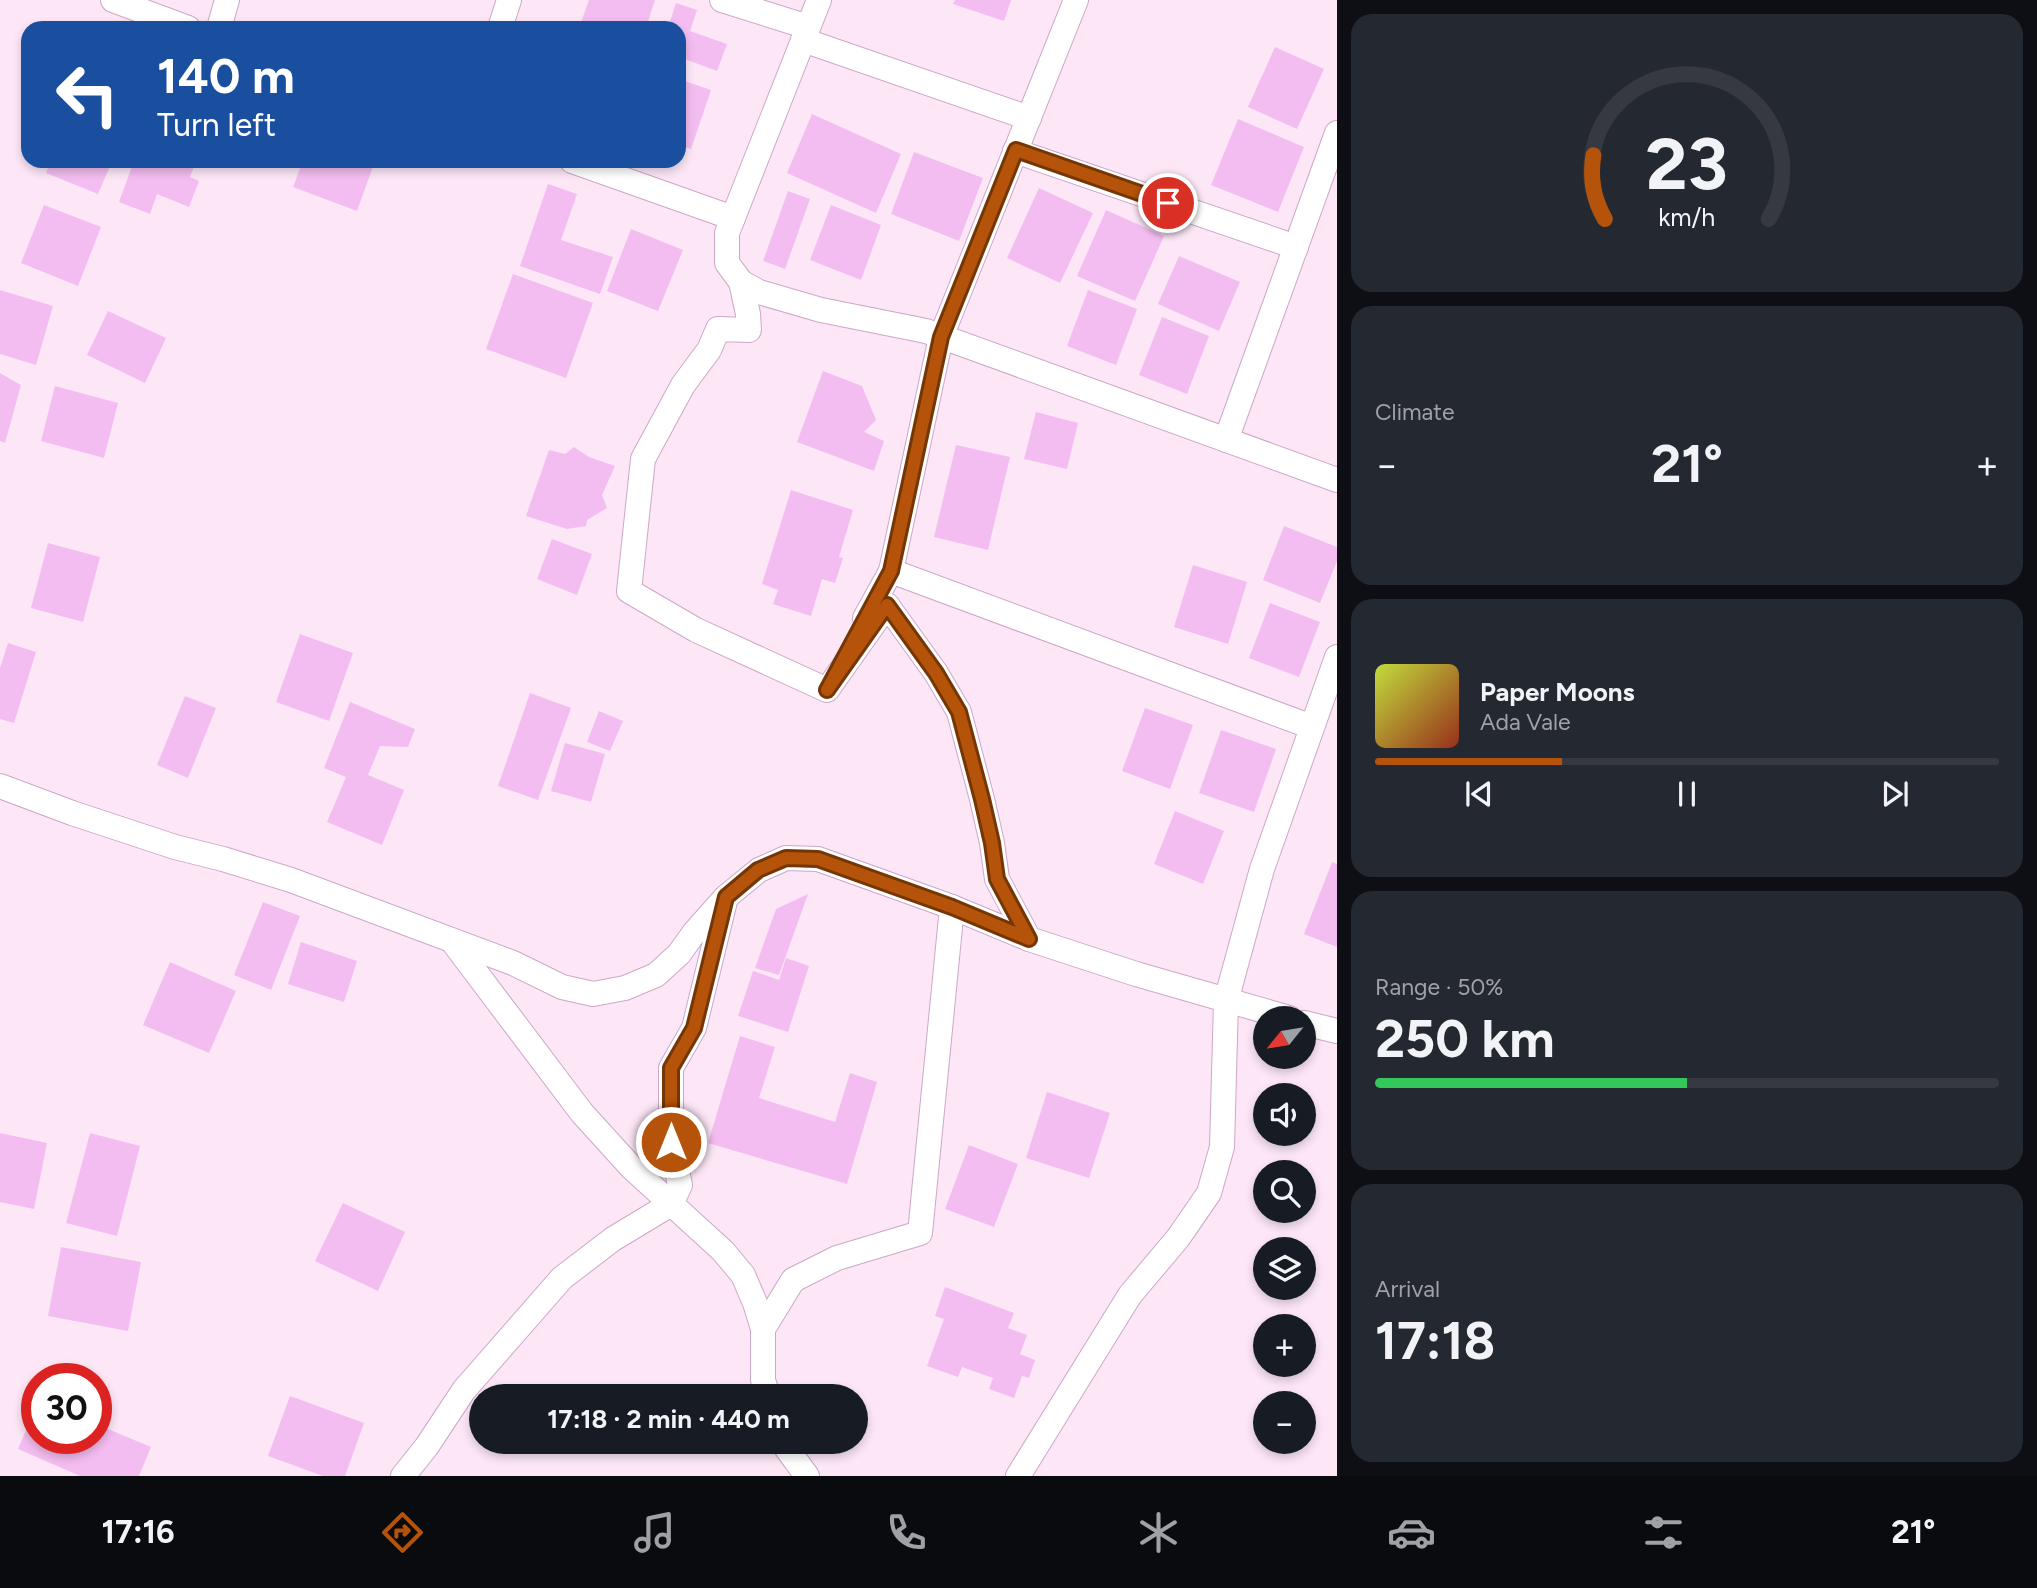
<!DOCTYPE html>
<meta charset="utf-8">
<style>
:root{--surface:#171b24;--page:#242831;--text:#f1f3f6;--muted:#9ea1a6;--line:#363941;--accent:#b45309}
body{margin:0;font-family:Figtree,sans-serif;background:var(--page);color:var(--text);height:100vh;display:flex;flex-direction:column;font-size:26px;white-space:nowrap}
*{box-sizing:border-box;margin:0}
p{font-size:23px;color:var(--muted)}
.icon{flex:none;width:38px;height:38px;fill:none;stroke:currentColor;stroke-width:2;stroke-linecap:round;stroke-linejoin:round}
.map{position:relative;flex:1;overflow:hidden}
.drawer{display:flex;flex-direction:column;gap:14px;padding:14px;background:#0d0f14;width:700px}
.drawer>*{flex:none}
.top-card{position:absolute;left:21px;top:21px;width:665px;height:147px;border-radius:21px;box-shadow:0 4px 10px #0003;background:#1a4fa0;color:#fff;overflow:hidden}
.needle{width:46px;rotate:240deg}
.controls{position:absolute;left:1253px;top:1006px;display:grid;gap:14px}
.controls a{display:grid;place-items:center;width:63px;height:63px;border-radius:50%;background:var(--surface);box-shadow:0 4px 10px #0003;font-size:35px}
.speed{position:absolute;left:21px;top:1363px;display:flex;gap:14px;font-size:35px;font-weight:700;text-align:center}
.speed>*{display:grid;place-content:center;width:91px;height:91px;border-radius:50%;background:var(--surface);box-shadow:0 4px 10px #0003;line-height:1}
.speed .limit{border:10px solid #d22;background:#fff;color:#111}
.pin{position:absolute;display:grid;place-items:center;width:60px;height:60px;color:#fff;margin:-30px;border:4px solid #fff;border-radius:50%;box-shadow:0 2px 7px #0007}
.me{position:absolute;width:77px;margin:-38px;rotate:0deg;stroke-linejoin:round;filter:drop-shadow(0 0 5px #0008)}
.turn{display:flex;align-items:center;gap:24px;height:147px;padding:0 21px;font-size:32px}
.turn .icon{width:91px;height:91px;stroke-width:2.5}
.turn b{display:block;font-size:49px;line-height:60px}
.big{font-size:52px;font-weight:700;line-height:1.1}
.drawer .tile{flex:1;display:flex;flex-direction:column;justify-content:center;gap:10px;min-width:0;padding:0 24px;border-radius:21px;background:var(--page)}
.drawer .dial{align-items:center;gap:0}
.dial svg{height:182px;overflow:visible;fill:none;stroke:var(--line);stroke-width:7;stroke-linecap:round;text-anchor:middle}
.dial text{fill:var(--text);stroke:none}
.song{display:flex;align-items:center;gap:21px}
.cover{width:84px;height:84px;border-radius:10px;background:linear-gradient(135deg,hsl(70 70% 55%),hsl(10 70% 35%))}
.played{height:7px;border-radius:4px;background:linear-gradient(90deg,var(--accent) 30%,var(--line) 30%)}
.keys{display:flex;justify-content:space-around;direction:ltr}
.heat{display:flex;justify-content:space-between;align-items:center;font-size:38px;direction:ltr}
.charge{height:10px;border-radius:5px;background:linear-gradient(90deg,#34c759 50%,var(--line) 0)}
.trip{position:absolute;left:469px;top:1384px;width:399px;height:70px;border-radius:35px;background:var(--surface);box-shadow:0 4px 10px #0003;font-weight:700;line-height:70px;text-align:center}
.dock{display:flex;height:112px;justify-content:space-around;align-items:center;background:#090b0e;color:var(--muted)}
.dock .icon{width:49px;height:49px}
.dock .current{color:var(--accent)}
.dock b{font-size:32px;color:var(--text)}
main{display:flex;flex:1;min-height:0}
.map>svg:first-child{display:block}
.building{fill:#f4bdf1}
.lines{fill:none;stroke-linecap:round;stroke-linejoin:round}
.minor-casing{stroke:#cca7c8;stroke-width:26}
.minor{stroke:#fff;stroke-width:24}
.route-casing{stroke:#753606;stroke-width:18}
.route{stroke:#b45309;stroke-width:12}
</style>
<main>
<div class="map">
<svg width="1337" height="1476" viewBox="0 0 1337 1476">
<rect width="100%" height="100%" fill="#fde7f7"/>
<g class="building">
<polygon points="589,0 655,0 646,28 579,28"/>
<polygon points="955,0 1011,0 1004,21 953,4"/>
<polygon points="676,3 697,10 690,31 727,44 717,71 679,57 681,51 679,50 679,28 668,28"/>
<polygon points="1275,47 1324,69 1297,129 1248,107"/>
<polygon points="679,79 711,90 691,149 679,145"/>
<polygon points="812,114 901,154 876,213 787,173"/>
<polygon points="1238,119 1304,147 1278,212 1211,185"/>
<polygon points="914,152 983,178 959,241 891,214"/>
<polygon points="51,161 112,161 98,194 46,173"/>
<polygon points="134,161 196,161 190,177 199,181 189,207 157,194 150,214 119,202"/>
<polygon points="303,161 375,161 357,211 293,187"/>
<polygon points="548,184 577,194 561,240 613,257 600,294 520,266"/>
<polygon points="1039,188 1093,213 1060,283 1007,258"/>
<polygon points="788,191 810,199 785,269 763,261"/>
<polygon points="44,205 101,227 78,286 21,263"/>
<polygon points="831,205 881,225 861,280 810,260"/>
<polygon points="1106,210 1164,236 1135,301 1077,276"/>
<polygon points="631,229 683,250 658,311 607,291"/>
<polygon points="1179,256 1240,282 1219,331 1158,304"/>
<polygon points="513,274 593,303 566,378 486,349"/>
<polygon points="0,290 53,306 36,365 0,354"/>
<polygon points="1088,290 1137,309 1116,365 1067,346"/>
<polygon points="108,311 166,338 145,383 87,355"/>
<polygon points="1162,317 1209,336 1187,394 1139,375"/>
<polygon points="823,371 862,386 876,420 864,432 884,441 874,471 797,442"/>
<polygon points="0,373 21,385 5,443 0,441"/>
<polygon points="55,386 118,403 104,458 41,441"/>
<polygon points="1036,412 1078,423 1067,469 1024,459"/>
<polygon points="956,445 1010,457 988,550 934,537"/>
<polygon points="574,447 589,457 615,466 602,495 607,508 587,520 586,526 567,529 526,516 549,450 565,454"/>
<polygon points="791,490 853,510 839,557 843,558 835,583 822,579 811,616 773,604 778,590 762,584"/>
<polygon points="1284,526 1337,547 1337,561 1320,603 1263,580"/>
<polygon points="552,539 592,554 577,595 537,579"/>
<polygon points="48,543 100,557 83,622 31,608"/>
<polygon points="1193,565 1247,582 1228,644 1174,627"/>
<polygon points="1270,603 1320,622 1299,677 1249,658"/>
<polygon points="300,634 353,653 329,721 276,702"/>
<polygon points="8,643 36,652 14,723 0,719 0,668"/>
<polygon points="530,693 571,708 538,800 498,786"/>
<polygon points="185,696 216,708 188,778 157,765"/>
<polygon points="350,702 415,729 408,747 380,746 368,775 404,790 382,845 327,822 346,777 324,768"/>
<polygon points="1145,708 1193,725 1170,789 1122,771"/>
<polygon points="599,711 623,721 610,751 587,742"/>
<polygon points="1221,730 1276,749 1254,812 1199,793"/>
<polygon points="565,743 605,754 591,802 551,791"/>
<polygon points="1175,811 1224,831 1203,884 1154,864"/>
<polygon points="1332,862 1337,864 1337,947 1304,934"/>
<polygon points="808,894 779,975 755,968 776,909"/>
<polygon points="263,902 300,916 271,990 234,975"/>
<polygon points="301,942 357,961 344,1002 288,984"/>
<polygon points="786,958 809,966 788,1032 738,1016 753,971 779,980"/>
<polygon points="170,962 236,991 209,1053 143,1025"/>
<polygon points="740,1036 775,1047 759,1098 835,1122 850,1073 877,1082 847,1184 708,1143"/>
<polygon points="1047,1092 1110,1113 1089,1178 1026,1158"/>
<polygon points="0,1133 47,1143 34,1209 0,1202"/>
<polygon points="90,1133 140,1146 117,1236 66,1223"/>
<polygon points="969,1145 1018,1164 994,1227 945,1209"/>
<polygon points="343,1203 405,1232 378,1291 315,1261"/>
<polygon points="61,1247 141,1262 128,1331 48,1316"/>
<polygon points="945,1287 1014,1313 1008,1328 1027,1335 1020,1354 1035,1360 1029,1378 1022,1376 1014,1398 989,1389 993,1378 962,1367 958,1377 927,1366 944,1319 935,1316"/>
<polygon points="290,1396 364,1423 345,1476 323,1476 268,1456"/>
<polygon points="37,1405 37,1438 96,1438 96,1424 151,1447 139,1476 80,1476 18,1449"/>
</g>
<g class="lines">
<defs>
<g id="minor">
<polyline points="113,0 188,28"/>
<polyline points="722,0 808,27"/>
<polyline points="819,0 727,233 727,263 741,282 759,292 821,310 926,331 1337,480"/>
<polyline points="219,28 227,0"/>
<polyline points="500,28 509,0"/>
<polyline points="803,40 1029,118"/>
<polyline points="1015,151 1296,247"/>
<polyline points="572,161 733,218"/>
<polyline points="741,282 748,314 749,330 718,329 709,350 683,385 643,459 629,591 696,630 827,690 887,605 936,673 959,712 982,799 992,843 997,879 1029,939"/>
<polyline points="1226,440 1337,133"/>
<polyline points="891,571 1312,727"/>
<polyline points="865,618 891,571 941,337 1076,0"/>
<polyline points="0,786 72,813 175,847 223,859 291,880 513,963 562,987 593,994 625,988 656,975 679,954 694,933 726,897 759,870 786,858 818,859 952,907 920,1233 837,1258 793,1280 763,1329"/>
<polyline points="952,907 1029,939 1136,974 1289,1018"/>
<polyline points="453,942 582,1113 632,1168 723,1251 743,1275 755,1303 763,1329 763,1380 768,1396"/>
<polyline points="1304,1023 1337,1031"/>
<polyline points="782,1442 807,1476"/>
<polyline points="403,1476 427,1446 464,1390 562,1278 613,1239 671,1204 680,1185 671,1142 671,1068 694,1028 725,901"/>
<polyline points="1018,1476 1130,1295 1178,1238 1209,1193 1222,1147 1226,1001 1262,869 1337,657"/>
</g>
</defs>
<use href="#minor" class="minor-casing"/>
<use href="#minor" class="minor"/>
</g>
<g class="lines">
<defs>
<polyline id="route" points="671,1142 671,1068 694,1028 726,897 758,870 786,858 818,859 952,907 1029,939 997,879 992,843 982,799 959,712 936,673 887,605 827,690 891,571 941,337 1016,150 1168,203"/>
</defs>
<use href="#route" class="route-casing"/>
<use href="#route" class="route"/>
</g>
</svg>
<div class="controls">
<a><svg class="needle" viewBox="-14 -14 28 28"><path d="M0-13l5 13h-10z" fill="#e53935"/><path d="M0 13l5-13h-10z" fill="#9ea1a6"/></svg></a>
<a><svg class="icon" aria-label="sound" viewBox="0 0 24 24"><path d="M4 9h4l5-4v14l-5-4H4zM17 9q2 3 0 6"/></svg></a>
<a><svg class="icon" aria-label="search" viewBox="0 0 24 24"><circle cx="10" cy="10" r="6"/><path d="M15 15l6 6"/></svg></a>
<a><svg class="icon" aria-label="layers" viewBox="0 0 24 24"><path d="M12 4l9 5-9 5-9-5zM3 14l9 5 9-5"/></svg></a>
<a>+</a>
<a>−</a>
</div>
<div class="speed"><div class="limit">30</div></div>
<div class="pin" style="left:1168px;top:203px;background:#d93025"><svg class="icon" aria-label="arrive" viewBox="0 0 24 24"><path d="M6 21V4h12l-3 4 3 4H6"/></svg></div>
<svg class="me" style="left:671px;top:1142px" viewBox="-20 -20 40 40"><circle r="17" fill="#b45309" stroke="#fff" stroke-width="3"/><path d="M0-11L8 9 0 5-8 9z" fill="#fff"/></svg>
<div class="trip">17:18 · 2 min · 440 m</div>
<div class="top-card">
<div class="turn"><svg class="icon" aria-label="left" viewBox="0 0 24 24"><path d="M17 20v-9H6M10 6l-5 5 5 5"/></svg><div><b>140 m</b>Turn left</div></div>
</div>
</div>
<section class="drawer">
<div class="tile dial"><svg viewBox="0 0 100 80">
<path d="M14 69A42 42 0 1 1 86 69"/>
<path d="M14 69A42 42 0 0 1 9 41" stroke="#b45309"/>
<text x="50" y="56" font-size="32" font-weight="700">23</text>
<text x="50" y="72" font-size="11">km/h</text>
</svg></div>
<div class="tile"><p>Climate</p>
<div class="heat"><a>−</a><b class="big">21°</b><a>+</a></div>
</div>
<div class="tile">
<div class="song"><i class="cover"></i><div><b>Paper Moons</b><p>Ada Vale</p></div></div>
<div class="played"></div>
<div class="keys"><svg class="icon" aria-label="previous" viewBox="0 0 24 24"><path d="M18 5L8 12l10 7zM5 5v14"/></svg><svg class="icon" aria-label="pause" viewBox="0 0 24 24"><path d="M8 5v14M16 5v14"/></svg><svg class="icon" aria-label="next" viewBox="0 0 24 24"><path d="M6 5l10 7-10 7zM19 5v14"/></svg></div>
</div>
<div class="tile"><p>Range · 50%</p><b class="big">250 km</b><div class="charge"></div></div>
<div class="tile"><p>Arrival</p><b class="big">17:18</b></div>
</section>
</main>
<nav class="dock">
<b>17:16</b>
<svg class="icon current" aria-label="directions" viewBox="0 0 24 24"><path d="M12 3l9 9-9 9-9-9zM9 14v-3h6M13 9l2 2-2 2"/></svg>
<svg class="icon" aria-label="music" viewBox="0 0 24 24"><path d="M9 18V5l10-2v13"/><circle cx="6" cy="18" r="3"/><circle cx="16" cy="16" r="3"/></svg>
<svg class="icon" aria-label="phone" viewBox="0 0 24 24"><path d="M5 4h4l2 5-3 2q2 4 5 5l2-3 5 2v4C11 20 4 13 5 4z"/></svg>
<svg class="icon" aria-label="climate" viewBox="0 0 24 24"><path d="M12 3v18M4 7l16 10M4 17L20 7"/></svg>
<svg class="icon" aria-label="car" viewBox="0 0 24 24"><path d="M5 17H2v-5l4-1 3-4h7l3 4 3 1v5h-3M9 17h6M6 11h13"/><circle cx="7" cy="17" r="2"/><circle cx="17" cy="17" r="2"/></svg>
<svg class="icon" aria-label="filters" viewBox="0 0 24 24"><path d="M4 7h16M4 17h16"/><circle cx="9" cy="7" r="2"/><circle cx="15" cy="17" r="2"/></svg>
<b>21°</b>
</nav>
